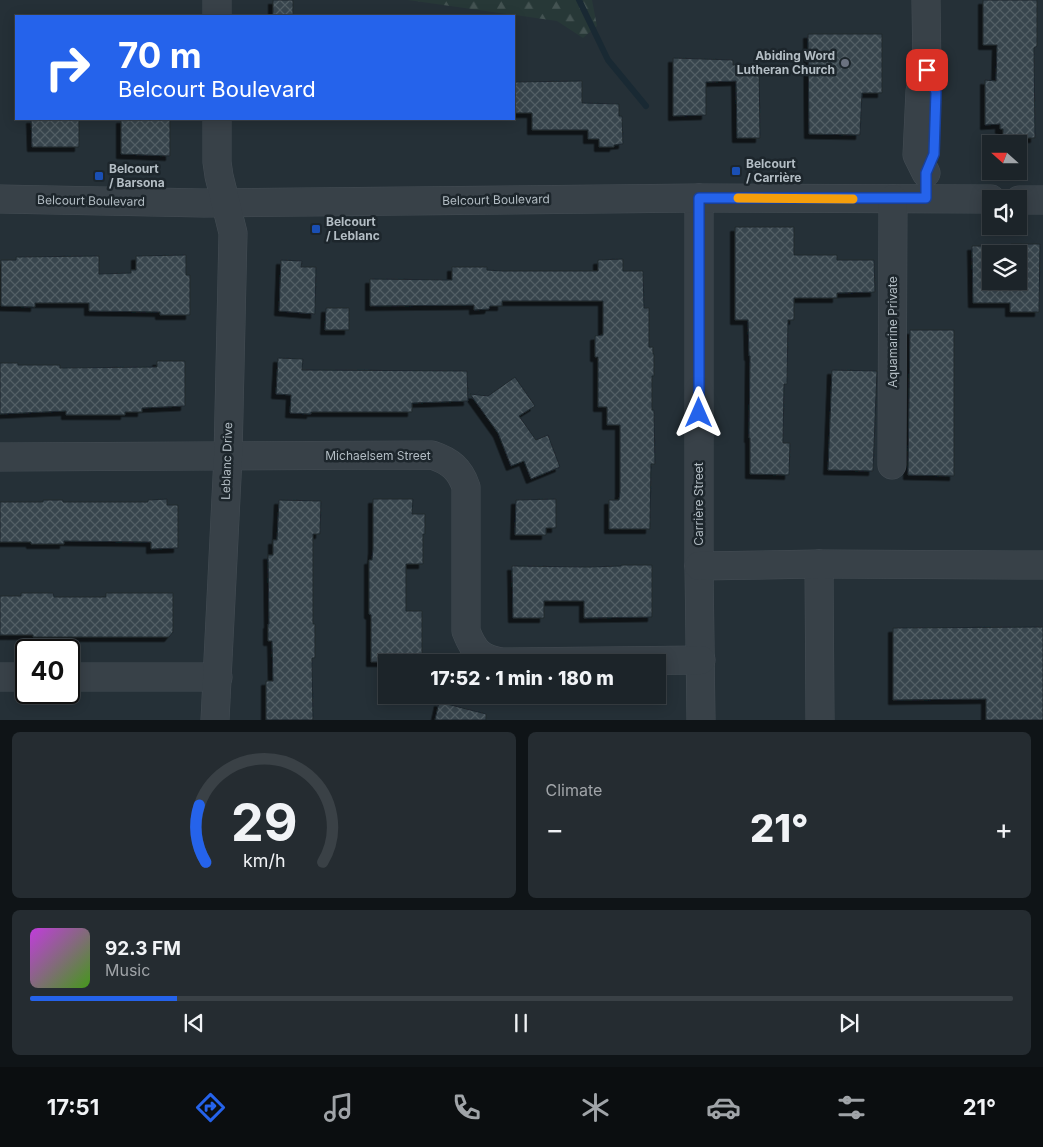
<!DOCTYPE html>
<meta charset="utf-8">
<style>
:root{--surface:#1c2429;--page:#252c31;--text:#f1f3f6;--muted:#a0a4a8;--line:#3a4146;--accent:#2563eb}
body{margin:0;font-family:Inter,sans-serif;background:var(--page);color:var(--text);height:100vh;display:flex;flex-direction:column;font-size:19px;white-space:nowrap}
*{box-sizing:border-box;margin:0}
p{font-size:16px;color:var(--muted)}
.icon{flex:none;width:28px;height:28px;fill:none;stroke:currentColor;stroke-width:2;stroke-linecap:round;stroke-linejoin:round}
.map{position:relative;height:720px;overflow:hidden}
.drawer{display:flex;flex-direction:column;gap:12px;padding:12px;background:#0f1417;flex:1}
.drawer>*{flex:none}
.top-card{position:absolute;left:15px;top:15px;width:500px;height:105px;border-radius:0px;box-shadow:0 2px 12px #0003,0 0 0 1px var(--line);background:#2563eb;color:#fff;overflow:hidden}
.needle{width:32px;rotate:291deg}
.fabs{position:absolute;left:982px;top:135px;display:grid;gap:10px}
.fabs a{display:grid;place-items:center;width:45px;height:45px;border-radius:0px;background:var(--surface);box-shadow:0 2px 12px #0003,0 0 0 1px var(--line);font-size:25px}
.speed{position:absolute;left:15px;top:639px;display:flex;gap:10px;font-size:25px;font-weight:700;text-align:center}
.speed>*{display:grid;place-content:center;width:65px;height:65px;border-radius:50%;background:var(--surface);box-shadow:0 2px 12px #0003,0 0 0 1px var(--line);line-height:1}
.speed .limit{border:2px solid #111;border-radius:8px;background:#fff;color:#111}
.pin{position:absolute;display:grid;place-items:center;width:42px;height:42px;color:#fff;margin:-21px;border-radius:10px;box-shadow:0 2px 8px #0006}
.me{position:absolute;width:55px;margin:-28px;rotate:0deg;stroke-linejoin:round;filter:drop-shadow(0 0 4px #0008)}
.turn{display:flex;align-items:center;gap:18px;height:105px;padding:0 20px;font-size:22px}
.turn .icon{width:65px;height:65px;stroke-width:2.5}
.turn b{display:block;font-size:35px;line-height:42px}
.big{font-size:38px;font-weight:800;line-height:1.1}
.drawer .widget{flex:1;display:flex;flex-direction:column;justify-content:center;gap:8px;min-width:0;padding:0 18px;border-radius:8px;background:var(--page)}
.drawer .dial{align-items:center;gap:0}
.dial svg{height:130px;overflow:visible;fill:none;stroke:var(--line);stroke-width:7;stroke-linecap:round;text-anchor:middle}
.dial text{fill:var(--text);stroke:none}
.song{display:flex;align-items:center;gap:15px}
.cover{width:60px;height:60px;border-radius:8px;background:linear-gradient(135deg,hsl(290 70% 55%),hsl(100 70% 35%))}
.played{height:5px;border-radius:2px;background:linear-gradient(90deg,var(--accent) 15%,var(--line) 15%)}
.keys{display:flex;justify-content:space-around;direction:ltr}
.heat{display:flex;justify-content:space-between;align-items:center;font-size:28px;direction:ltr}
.drawer .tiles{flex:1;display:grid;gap:12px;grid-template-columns:1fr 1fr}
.widget:last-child{grid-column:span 2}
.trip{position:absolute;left:378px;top:654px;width:288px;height:50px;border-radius:0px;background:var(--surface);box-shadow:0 2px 12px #0003,0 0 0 1px var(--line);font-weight:800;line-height:50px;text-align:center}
.tabs{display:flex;height:80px;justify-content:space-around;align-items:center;background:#0b0e10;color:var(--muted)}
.tabs .icon{width:35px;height:35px}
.tabs .current{color:var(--accent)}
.tabs b{font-size:22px;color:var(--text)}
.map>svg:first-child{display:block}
.forest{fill:url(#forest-firs)}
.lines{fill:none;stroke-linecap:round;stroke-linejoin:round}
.stream{stroke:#192933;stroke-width:6}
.building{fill:url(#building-cross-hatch);stroke:#1f282e;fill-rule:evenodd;filter:url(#shadow)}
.minor-casing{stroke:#444d54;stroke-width:29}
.minor{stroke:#384148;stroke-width:28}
.route-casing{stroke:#184099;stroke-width:12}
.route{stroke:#2563eb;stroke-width:9}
.slow{stroke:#f59e0b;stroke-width:9}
.worship-dot{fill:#6b7280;stroke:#1d262c;stroke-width:2}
.transit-dot{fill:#1a4fb4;stroke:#1d262c;stroke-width:2}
.labels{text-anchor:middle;stroke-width:5;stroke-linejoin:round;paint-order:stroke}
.poi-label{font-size:12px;font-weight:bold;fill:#b3bdc4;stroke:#1d262c;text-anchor:start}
.street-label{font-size:12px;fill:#b3bdc4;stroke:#1d262c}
</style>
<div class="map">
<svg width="1043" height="720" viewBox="0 0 1043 720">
<defs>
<pattern id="forest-firs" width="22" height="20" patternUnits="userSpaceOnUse" patternTransform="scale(1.25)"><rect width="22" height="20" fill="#273837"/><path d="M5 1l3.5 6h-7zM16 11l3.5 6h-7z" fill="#445352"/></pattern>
<pattern id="building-cross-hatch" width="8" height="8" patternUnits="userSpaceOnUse" patternTransform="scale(1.25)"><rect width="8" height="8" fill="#37454d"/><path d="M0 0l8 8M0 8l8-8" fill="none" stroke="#525e65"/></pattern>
<filter id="shadow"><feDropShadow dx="-4.5" dy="4.5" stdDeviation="0" flood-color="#0009"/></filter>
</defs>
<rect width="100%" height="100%" fill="#253037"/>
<polygon class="forest" points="408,0 592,0 597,26 583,38 557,21"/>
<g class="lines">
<polyline class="stream" points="579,0 608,60 646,106"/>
</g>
<g class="building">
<rect x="273" y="0" width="20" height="16"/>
<polygon points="983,0 1037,0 1037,46 1034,48 1035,138 1003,138 1003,129 1000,129 1000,124 985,125 985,80 996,81 997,45 983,45"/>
<polygon points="808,34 882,34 882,93 862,93 860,135 809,134"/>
<polygon points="673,58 733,60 733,65 759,64 760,138 737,138 736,81 706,82 706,115 673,116"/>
<polygon points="582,81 582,103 619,104 619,116 622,116 623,144 614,145 614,147 599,147 599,139 588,139 588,130 532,130 532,113 514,113 514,82"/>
<polygon points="31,119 79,119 79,147 32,147"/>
<polygon points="121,119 170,119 170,156 121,154"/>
<polygon points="735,227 794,227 794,255 837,255 837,260 874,260 875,292 837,293 837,298 794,298 794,320 788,320 787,384 784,384 783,443 790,443 789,475 750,474 750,438 749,438 750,356 749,356 748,320 735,320"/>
<path d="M1011,244H1040L1039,312H1010V303H973L972,246H1011ZM991,254H1019V281H991Z"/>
<polygon points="186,255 186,275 190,275 190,315 160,315 160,312 89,311 89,303 35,303 35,307 1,306 1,260 16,260 16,257 99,256 99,274 131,273 131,270 136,270 136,256"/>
<polygon points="623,259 623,271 643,271 644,308 649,308 649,347 653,347 653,354 654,354 654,376 652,376 652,410 654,410 655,464 651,464 650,529 609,529 609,500 619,500 620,492 620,425 607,425 607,407 598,407 598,357 595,357 595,336 603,335 603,301 502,301 502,306 490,306 489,309 474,310 474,305 370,306 370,279 452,280 452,267 487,267 487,270 502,271 598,271 598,260"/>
<polygon points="281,260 302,261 301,267 316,267 315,314 279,311"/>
<polygon points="326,308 349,308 349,330 325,330"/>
<polygon points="910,330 954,330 954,476 908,475"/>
<polygon points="278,358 303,359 302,370 467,371 468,401 412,403 412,412 311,412 311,414 290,413 291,395 276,394"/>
<polygon points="157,361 185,361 185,406 142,408 142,412 125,412 125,415 66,415 66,411 0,414 0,363 18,363 18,365 60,365 60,368 157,367"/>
<polygon points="832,370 877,371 873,471 828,470"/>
<polygon points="515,377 535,406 519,416 536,440 548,435 560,467 531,479 524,461 511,466 498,433 470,394 488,396"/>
<polygon points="167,499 167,505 178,505 178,548 151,549 151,542 64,541 64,544 31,544 31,542 0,542 0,502 43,502 43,500 63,500 63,502 148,502 148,500"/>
<polygon points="373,499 413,499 412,514 425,514 425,534 423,534 423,564 406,564 406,611 422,611 422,662 371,662 371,615 369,614 369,560 372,560 373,549"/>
<polygon points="556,499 556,528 546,528 546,535 515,535 516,500"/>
<polygon points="279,500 321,501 320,534 313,534 313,624 315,624 315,658 312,658 313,720 266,720 266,681 273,681 272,641 268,641 268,624 269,624 268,555 273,555 273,540 277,540"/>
<polygon points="621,565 652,565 652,617 584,618 584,601 544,601 544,618 513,618 512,566 588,567 621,566"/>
<polygon points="21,593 53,593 54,597 106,597 106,593 173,593 173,632 169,637 33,637 33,635 0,635 0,596 21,596"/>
<polygon points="1043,627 1043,720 986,720 986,699 893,700 893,628"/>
<polygon points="439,702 486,714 486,720 435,720"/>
</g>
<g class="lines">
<defs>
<g id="minor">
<polyline points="217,16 217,0"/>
<polyline points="926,173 917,155 920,91 927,70 926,0"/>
<polyline points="699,198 699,566 701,720"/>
<polyline points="0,199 204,203 699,198 991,199"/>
<polyline points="1019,200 1043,200"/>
<path d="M0,457L432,455C450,461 460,469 466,487V631C474,652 481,659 503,662L701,660"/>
<polyline points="892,465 893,199"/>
<polyline points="819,564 820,720"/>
<polyline points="699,566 819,564 1043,565"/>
<polyline points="0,677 26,677"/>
<polyline points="69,677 218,677"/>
<polyline points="215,720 228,457 233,233 219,176 217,162 217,119"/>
</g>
</defs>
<use href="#minor" class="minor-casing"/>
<use href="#minor" class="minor"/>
</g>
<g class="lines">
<defs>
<polyline id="route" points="699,413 699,198 926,198 926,173 934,154 936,92 927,70"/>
</defs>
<use href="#route" class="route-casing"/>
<use href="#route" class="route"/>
<polyline class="slow" points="738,198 853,199"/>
</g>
<circle class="worship-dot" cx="845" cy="63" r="5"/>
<g class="transit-dot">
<rect x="731" y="166" width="10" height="10" rx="2.5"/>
<rect x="94" y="171" width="10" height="10" rx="2.5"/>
<rect x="311" y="224" width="10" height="10" rx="2.5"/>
</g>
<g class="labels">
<g class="poi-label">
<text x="835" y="60" text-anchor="end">Abiding Word<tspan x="835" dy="14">Lutheran Church</tspan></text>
<text x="746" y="168">Belcourt<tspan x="746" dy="14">/ Carrière</tspan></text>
<text x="109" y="173">Belcourt<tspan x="109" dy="14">/ Barsona</tspan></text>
<text x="326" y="226">Belcourt<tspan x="326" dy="14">/ Leblanc</tspan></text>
</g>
<g class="street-label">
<text transform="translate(496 200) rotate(-1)" y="4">Belcourt Boulevard</text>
<text transform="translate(91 201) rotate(1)" y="4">Belcourt Boulevard</text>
<text transform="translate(893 332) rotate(-90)" y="4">Aquamarine Private</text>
<text x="378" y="460">Michaelsem Street</text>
<text transform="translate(227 461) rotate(-88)" y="4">Leblanc Drive</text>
<text transform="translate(699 504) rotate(-90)" y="4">Carrière Street</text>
</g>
</g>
</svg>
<div class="fabs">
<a><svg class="needle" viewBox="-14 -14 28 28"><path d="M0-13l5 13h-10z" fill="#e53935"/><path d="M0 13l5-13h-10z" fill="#a0a4a8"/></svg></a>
<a><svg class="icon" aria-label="sound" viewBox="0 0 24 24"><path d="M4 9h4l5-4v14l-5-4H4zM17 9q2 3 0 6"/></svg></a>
<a><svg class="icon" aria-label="layers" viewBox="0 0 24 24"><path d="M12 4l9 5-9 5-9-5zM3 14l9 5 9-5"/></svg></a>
</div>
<div class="speed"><div class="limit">40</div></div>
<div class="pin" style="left:927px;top:70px;background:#d93025"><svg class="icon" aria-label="arrive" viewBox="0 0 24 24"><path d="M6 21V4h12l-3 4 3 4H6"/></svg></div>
<svg class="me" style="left:699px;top:413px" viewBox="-20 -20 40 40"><path d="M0-17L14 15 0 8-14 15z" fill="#2563eb" stroke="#fff" stroke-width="4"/></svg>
<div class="trip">17:52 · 1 min · 180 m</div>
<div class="top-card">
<div class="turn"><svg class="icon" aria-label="right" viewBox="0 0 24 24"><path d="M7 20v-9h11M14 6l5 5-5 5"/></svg><div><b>70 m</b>Belcourt Boulevard</div></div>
</div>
</div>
<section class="drawer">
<div class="tiles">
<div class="widget dial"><svg viewBox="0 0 100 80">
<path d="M14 69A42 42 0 1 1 86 69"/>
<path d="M14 69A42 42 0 0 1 10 34" stroke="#2563eb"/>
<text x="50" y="56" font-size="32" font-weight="700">29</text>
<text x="50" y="72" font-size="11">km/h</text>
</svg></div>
<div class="widget"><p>Climate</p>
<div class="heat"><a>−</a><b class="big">21°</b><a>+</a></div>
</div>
<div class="widget">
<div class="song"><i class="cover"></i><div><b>92.3 FM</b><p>Music</p></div></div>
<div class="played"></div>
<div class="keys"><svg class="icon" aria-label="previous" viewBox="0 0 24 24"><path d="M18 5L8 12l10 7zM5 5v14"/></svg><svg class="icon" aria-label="pause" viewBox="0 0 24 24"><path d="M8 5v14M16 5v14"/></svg><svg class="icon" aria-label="next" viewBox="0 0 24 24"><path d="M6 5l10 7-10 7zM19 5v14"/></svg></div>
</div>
</div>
</section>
<nav class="tabs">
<b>17:51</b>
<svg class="icon current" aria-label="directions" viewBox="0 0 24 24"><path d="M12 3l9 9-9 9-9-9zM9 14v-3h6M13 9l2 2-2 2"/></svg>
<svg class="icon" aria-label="music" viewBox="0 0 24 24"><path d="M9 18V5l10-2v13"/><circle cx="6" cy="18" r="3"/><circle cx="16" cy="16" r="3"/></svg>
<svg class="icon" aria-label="phone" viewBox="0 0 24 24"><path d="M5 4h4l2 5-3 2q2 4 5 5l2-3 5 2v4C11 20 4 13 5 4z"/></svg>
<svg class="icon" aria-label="climate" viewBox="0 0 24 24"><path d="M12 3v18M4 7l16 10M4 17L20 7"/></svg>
<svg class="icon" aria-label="car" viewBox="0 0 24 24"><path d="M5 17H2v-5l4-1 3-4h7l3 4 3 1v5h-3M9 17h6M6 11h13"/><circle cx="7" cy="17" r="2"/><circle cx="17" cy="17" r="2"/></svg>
<svg class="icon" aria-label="filters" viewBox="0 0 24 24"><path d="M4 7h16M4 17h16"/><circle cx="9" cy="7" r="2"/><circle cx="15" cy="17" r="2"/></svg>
<b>21°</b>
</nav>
